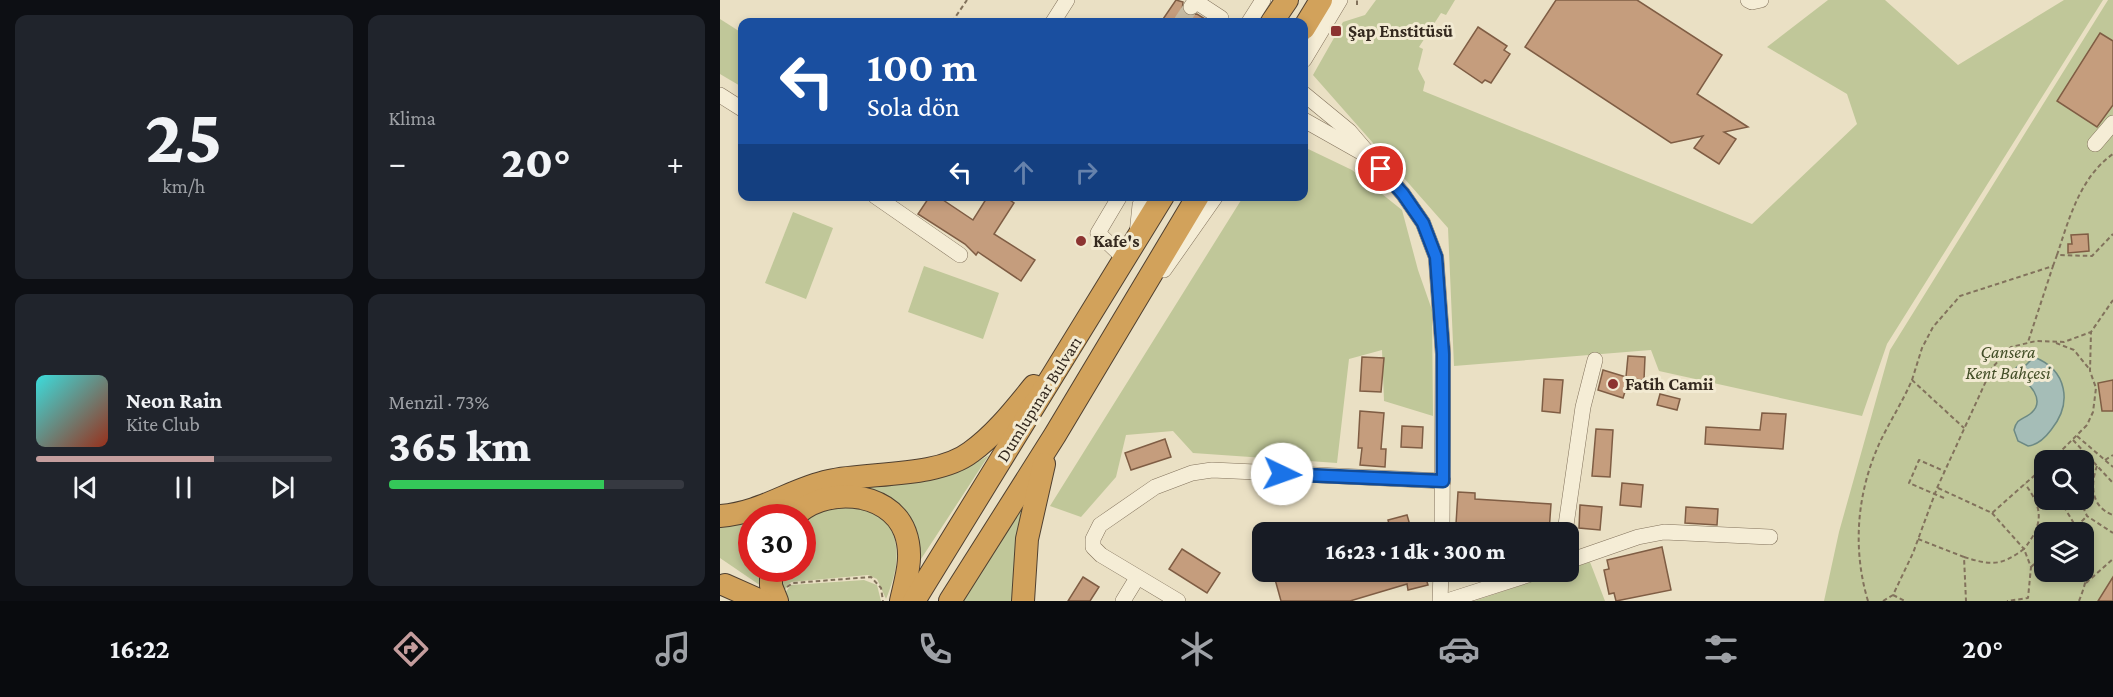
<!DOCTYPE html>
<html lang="tr">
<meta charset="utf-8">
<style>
:root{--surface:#171b24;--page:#20242c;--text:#f1f3f6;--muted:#9ea1a6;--line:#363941;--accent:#c49d9d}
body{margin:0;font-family:"Crimson Pro",serif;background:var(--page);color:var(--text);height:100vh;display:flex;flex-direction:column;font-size:22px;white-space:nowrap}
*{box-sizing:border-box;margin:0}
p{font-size:20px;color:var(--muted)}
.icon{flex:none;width:33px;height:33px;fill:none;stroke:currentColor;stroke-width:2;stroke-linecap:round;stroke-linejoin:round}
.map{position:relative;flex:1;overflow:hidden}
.details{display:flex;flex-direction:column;gap:15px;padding:15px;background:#0d0f14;width:720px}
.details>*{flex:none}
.hud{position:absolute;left:18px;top:18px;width:570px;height:183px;border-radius:12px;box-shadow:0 3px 9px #0003;background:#1a4fa0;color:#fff;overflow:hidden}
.buttons{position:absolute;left:1314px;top:450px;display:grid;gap:12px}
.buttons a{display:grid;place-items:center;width:60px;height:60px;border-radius:12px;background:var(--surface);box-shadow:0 3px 9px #0003;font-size:30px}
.speed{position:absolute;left:18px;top:504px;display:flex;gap:12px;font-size:30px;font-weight:700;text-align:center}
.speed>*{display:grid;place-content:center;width:78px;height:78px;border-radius:50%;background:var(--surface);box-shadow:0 3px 9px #0003;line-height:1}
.speed .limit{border:9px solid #d22;background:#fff;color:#111}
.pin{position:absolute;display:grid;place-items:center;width:51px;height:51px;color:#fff;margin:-26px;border:3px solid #fff;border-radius:50%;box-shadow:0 2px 6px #0007}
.me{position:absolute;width:66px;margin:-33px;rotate:93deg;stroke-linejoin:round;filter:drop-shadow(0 0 4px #0008)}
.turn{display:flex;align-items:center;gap:21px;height:126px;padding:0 30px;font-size:27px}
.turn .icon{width:78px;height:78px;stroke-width:2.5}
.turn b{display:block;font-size:42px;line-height:51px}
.lanes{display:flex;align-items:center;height:57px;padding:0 30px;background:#0003;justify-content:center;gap:30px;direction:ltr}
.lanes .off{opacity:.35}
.big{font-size:45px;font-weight:800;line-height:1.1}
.details .card{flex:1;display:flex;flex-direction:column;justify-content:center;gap:9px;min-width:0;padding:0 21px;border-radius:12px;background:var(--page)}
.details .dial{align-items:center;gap:0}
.dial b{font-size:78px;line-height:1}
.song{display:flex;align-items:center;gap:18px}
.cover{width:72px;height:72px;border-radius:9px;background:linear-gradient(135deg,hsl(180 70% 55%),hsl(10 70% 35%))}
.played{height:6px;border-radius:3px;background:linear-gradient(90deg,var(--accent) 60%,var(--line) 60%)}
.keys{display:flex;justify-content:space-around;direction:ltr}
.heat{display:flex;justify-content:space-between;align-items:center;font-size:33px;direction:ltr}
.charge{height:9px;border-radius:4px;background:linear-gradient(90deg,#34c759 73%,var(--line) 0)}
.details .tiles{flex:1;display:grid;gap:15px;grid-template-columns:repeat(2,1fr)}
.trip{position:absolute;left:532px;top:522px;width:327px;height:60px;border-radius:12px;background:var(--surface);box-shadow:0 3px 9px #0003;font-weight:800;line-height:60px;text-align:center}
.tabs{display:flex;height:96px;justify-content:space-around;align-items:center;background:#090b0e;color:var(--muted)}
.tabs .icon{width:42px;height:42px}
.tabs .current{color:var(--accent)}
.tabs b{font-size:27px;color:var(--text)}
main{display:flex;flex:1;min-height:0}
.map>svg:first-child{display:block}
.green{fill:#c0c799;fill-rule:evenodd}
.water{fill:#a5bdb7;stroke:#6d8a84;stroke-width:1.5}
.building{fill:#c59d7d;stroke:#7f5d44;stroke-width:1.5}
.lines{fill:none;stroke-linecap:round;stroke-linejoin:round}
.minor-tunnel{stroke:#c6bba3;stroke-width:15;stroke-dasharray:15 8;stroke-linecap:butt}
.minor-casing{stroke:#82725c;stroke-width:16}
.highway-casing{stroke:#504030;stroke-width:24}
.path{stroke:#82725c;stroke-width:2;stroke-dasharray:4.5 3;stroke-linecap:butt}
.minor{stroke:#f5edd6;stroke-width:15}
.highway{stroke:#d2a25b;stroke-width:22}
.route-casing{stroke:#114b97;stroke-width:15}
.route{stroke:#1a73e8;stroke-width:10}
.poi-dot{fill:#8c3431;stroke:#f2ead2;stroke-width:2}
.labels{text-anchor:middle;stroke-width:6;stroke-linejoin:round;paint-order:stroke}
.poi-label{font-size:18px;font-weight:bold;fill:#34291f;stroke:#f2ead2;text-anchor:start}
.park-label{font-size:18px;font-style:italic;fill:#434e27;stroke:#f2ead2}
.street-label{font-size:18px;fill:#34291f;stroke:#f2ead2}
</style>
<main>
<section class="details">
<div class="tiles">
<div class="card dial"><b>25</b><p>km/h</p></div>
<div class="card"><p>Klima</p>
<div class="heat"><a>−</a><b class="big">20°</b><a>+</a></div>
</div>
<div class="card">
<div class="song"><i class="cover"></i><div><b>Neon Rain</b><p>Kite Club</p></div></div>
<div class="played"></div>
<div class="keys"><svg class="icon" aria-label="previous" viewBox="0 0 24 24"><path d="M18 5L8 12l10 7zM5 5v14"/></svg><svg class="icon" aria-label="pause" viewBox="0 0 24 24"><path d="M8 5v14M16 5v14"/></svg><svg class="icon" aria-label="next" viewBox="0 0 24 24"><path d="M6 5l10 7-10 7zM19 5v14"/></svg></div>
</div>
<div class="card"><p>Menzil · 73%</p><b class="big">365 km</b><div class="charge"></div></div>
</div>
</section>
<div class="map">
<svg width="1393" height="601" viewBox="0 0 1393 601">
<rect width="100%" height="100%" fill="#eae0c4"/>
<g class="green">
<polygon points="656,0 735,0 726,15 721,13 699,47 703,49 698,69 705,82 703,91 1032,224 1137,124 1127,94 1047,47 1108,0 1165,0 1238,65 1344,0 1383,0 1167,344 1142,416 939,371 931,350 734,366 728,228 593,75 623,22 645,15"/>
<path d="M1388,0H1393V601H1104L1119,532L1170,350ZM1324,460H1364V500H1324ZM1324,532H1364V572H1324Z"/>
<polygon points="0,19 22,33 22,87 0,74"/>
<polygon points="584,147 632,170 682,210 698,270 712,310 713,416 664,401 662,350 629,359 617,463 473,453 453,431 406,435 396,477 361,517 330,506 523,197 584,196"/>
<polygon points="73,212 113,228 86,299 45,283"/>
<polygon points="204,266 279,293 263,339 188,312"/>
<path d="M269,455L201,559L196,541L134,487C179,480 230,480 269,455Z"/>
<polygon points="304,498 292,601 236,601"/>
<path d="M146,505C153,511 163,517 168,524C183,548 176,575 166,599L157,579L148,575L71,582L61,595L58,569L82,568L83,521L102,508Z"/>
<polygon points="31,522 32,568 43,569 44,588 0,558 0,525"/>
<polygon points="870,562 885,601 754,601 841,572 849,572 849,569"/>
<polygon points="144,580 157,585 161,601 65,601 64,594 71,585"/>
</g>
<path class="water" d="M1314,357C1347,370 1353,403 1331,430C1325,438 1318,445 1308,446L1298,441L1294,430C1297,418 1302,420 1310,414C1327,401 1309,381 1296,376L1294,370L1298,366H1305Z"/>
<g class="building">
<polygon points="456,0 463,2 462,11 466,15 477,14 490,22 441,22"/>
<polygon points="836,0 917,0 1002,55 977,94 1028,127 1004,132 1016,139 999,164 974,148 983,136 951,143 805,47"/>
<polygon points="758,27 787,46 784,50 790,54 771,83 765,80 762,83 734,64"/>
<polygon points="1380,33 1393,41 1393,105 1377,127 1337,101"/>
<polygon points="210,196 217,196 253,220 268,196 284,196 294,203 274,234 315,260 301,281 258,252 256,255 245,244 198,214"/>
<polygon points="1368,234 1369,251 1348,253 1348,244 1352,244 1351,235"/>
<polygon points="908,356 925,357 924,380 909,379 903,398 878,390 883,370 906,377"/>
<polygon points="642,357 664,358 661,392 640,391"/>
<polygon points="824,379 843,380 840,413 822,411"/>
<polygon points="1393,380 1393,411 1382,411 1378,383"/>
<polygon points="940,394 960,399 957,410 937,405"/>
<polygon points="640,411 664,413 661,449 666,449 665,467 640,465 642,448 638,448"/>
<polygon points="1042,413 1066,414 1063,449 985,444 986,427 1040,430"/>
<polygon points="682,426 703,427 702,448 681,447"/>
<polygon points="876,429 893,430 890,477 872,476"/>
<polygon points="445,439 451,457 411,470 405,453"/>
<polygon points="902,483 923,485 921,507 900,505"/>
<polygon points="738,492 755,493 755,499 831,504 829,532 736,524"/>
<polygon points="860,505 882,507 880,530 859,528"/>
<polygon points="966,507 998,509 997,525 965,523"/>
<polygon points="687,515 692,532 671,532 668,520"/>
<polygon points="942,547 951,590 896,601 894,593 889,594 884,570 889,569 887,560"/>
<polygon points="462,549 500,573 487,593 449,569"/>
<polygon points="553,572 704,572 708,585 688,590 687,584 630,601 561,601"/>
<polygon points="363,577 379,587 370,601 348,601"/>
<polygon points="1393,577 1393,601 1378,601"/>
</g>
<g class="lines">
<polyline class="minor-tunnel" points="461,22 471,7"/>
<defs>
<g id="minor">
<polyline points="1028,0 1032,2 1041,0"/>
<polyline points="471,7 475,1 501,18"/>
<polyline points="333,22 347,0"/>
<polyline points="529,22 543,0"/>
<polyline points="584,60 620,0"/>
<polyline points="584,94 629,131 683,194 703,223 716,257 723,354 722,532"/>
<polyline points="0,95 22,109"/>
<polyline points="584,120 646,155"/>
<polyline points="1375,144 1393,123"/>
<polyline points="155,196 240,255"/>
<polyline points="400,196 378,233 405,259"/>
<polyline points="417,234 420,205 425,196"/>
<polyline points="444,270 496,196"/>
<polyline points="845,532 863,407 875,360"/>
<polyline points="849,561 918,537 944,532 1050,537"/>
<polyline points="403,601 417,578"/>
<polyline points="458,601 381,555 373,547 373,539 380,525 435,487 472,473 492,470 723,481"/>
<polyline points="720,601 721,572"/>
<polyline points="727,601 817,572"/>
</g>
<g id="highway">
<polyline points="552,22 567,0"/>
<polyline points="584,28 601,0"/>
<path d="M0,516C42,513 71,489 109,481C150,472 217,478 251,452C276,434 295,409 314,386"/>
<path d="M73,518C101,486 169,489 185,532C194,556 186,578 181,601"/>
<polyline points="51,568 51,586 57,601"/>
<polyline points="5,585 41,601"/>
<polyline points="194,601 443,196"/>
<polyline points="230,601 335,435 478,196"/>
<polyline points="303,601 307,539 324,464"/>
</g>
</defs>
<use href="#minor" class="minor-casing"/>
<use href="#highway" class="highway-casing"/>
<g class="path">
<polyline points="637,5 637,0"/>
<polyline points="232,22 247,0"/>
<path d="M1337,255C1349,219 1360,177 1393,154"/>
<polyline points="1333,266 1337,255 1372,256 1393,234"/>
<polyline points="1336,343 1354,350 1370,370"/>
<polyline points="1192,380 1202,348 1213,327 1240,296 1333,266 1308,342"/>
<polyline points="1357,436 1393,467"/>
<polyline points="1353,440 1393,483"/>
<polyline points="1332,460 1367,425 1373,412 1376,388 1370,371 1371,332"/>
<polyline points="1385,460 1393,455"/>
<polyline points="1364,462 1367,454"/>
<path d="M1377,466C1370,485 1371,507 1393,515"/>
<polyline points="1218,488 1272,513 1324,467"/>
<polyline points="1224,498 1189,483 1199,460 1224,471"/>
<polyline points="1340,500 1359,532"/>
<polyline points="1360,500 1367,516 1393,533"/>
<path d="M1272,513L1304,549C1323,525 1324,509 1305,484"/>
<polyline points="1351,532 1367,516"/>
<polyline points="1198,539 1244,557 1246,601"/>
<path d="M1244,557C1270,565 1280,567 1304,549L1311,567L1308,598L1287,601"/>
<polyline points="1311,567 1324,555"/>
<polyline points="1366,583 1393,559"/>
<polyline points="67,587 73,583 151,577 161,588 163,601"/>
<polyline points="1173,595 1185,601"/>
<path d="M1148,601C1132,548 1137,492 1160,442C1170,421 1183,401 1192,380L1244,428"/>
<polyline points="1163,601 1173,595 1193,553 1217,488 1272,368 1291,347 1316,341 1344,342 1371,332 1393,300"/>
<path d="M1359,601C1366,584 1372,561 1364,543"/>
</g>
<use href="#minor" class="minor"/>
<use href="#highway" class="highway"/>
</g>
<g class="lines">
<defs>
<polyline id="route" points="562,474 723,481 723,354 716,257 703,223 683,194 661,169"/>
</defs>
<use href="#route" class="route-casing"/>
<use href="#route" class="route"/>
</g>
<g class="poi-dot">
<rect x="610" y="25" width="12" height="12" rx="3"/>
<circle cx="361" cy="241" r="6"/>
<circle cx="893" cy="384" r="6"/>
</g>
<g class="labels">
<g class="poi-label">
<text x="628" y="37">Şap Enstitüsü</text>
<text x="373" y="247">Kafe's</text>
<text x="905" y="390">Fatih Camii</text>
</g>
<g class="park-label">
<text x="1288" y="358">Çansera<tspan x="1288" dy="21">Kent Bahçesi</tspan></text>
</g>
<g class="street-label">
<text transform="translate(319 399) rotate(-58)" y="6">Dumlupınar Bulvarı</text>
</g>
</g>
</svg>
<div class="buttons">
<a><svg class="icon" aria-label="search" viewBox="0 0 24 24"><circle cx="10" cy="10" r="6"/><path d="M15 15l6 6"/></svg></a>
<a><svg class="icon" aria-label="layers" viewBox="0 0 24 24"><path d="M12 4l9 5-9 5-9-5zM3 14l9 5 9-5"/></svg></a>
</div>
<div class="speed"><div class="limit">30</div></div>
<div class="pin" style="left:661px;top:169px;background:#d93025"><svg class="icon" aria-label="arrive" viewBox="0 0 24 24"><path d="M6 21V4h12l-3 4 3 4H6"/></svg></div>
<svg class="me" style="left:562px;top:474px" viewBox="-20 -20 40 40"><circle r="19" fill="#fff"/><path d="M0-13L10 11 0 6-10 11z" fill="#1a73e8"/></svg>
<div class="trip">16:23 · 1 dk · 300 m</div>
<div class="hud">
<div class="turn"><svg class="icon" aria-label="left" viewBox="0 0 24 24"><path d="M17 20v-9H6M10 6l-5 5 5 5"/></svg><div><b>100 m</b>Sola dön</div></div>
<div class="lanes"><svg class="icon" aria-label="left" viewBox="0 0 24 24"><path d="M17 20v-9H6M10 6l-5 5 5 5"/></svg><svg class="icon off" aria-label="ahead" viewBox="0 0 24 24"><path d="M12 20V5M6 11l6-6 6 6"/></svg><svg class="icon off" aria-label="right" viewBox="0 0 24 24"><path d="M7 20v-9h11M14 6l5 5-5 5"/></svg></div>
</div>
</div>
</main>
<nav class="tabs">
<b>16:22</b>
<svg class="icon current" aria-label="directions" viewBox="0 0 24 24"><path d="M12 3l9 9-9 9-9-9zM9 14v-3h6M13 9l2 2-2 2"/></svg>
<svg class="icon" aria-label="music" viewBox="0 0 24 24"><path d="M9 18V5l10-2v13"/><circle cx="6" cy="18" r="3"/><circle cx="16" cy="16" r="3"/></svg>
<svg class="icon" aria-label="phone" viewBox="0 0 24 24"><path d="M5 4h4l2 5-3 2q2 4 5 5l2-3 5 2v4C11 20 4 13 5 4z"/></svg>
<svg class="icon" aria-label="climate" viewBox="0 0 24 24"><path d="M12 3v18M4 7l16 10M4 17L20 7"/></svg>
<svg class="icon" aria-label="car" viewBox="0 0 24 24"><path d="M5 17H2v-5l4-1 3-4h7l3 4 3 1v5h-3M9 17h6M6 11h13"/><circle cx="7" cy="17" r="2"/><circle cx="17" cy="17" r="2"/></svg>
<svg class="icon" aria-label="filters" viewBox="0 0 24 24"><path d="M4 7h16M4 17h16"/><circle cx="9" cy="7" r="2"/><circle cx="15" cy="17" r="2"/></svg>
<b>20°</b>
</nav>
